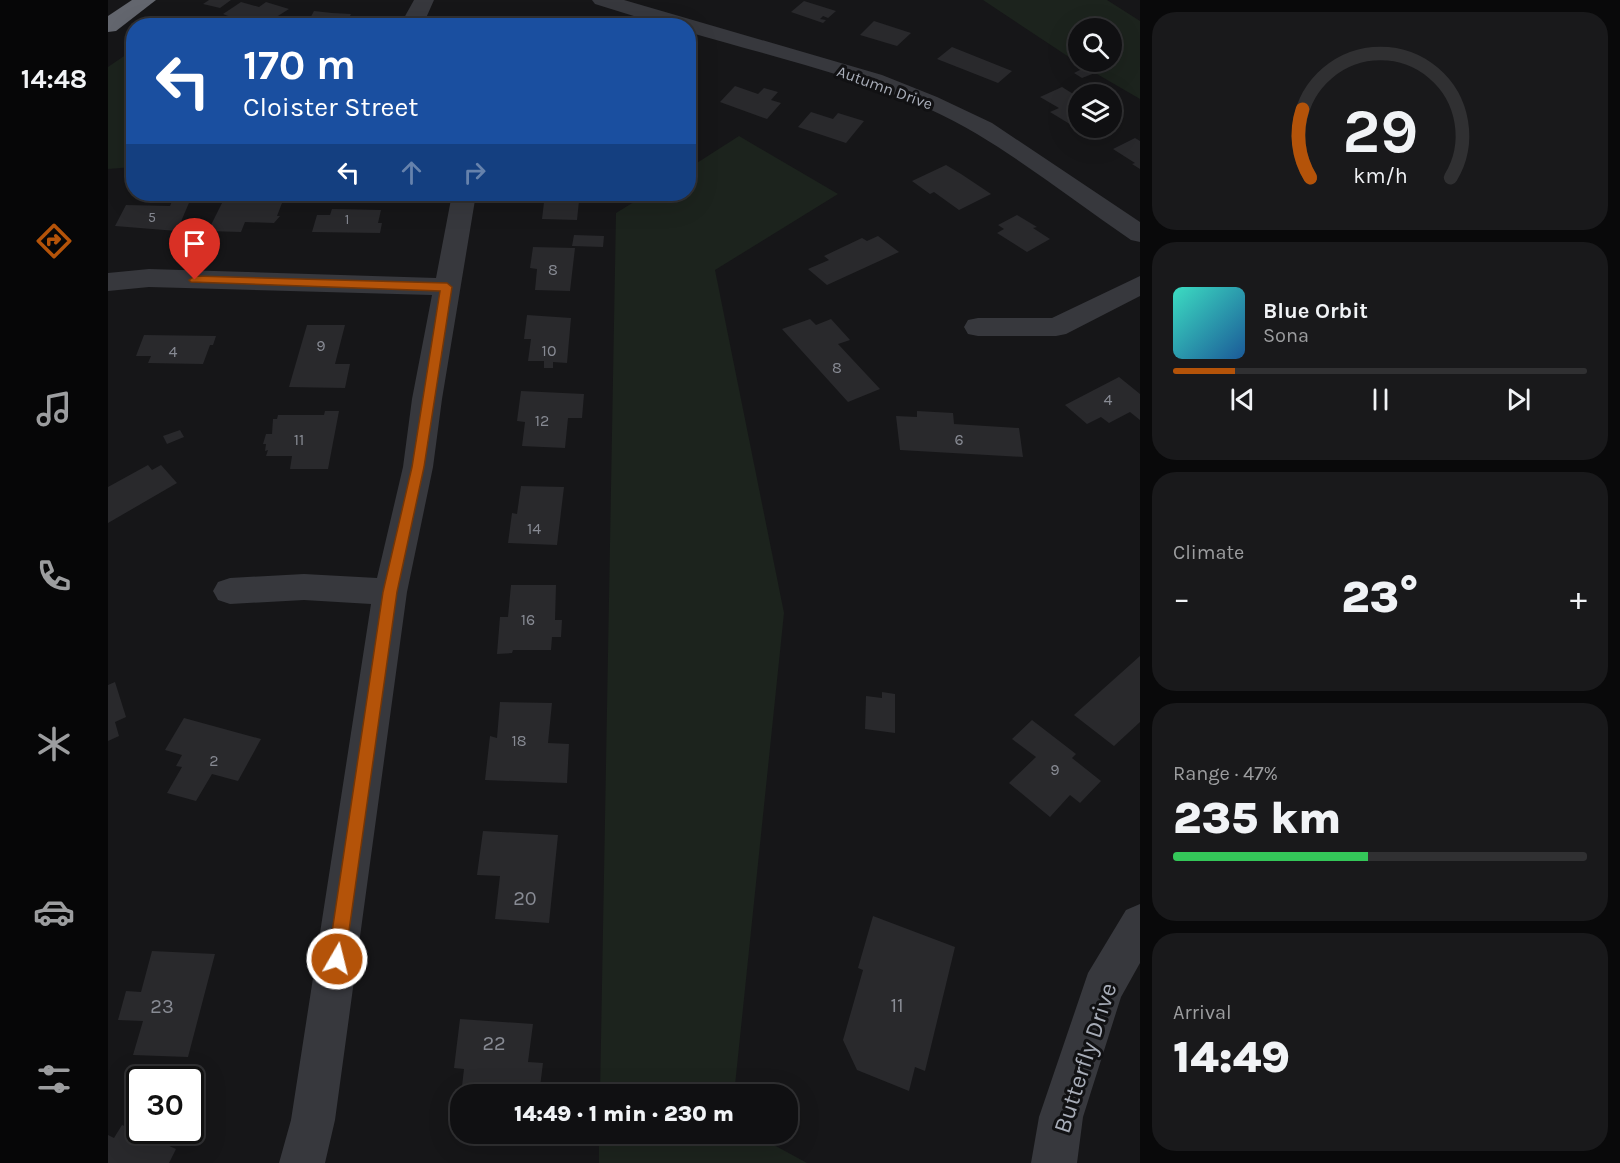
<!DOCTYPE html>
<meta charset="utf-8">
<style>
:root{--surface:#101012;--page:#19191b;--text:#f1f3f6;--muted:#9c9d9f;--line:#303032;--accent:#b45309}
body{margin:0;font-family:Karla,sans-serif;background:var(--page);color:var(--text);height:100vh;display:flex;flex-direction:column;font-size:22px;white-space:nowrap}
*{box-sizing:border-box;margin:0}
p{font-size:20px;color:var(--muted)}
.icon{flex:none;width:33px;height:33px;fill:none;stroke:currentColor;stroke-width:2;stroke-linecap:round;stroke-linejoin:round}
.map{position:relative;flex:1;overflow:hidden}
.sheet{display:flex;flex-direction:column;gap:12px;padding:12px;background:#09090a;width:480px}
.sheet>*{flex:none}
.banner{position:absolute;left:18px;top:18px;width:570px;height:183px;border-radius:24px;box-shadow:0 6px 24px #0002,0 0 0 2px var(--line);background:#1a4fa0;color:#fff;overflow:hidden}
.controls{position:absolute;left:960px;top:18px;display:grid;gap:12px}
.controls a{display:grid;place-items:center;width:54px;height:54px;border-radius:50%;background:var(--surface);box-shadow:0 6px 24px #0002,0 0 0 2px var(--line);font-size:30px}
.speed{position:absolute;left:18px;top:1066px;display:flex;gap:12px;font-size:30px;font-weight:700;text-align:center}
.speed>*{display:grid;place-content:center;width:78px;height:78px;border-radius:50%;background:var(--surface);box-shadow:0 6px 24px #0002,0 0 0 2px var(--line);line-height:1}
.speed .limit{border:3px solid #111;border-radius:9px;background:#fff;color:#111}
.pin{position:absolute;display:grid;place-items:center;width:51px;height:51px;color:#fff;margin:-62px -26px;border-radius:50% 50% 50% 0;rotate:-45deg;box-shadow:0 0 6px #0007}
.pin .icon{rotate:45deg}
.me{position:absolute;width:66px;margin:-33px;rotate:8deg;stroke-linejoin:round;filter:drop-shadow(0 0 4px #0008)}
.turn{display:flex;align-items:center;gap:21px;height:126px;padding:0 18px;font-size:27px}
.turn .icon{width:78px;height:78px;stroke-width:2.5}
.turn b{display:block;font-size:42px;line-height:51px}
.lanes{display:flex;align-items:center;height:57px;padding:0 18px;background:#0003;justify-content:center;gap:30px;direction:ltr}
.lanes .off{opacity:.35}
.big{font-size:45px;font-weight:800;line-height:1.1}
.sheet .tile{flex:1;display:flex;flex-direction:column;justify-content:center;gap:9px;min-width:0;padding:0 21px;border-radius:24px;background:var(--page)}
.sheet .dial{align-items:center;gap:0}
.dial svg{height:156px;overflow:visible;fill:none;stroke:var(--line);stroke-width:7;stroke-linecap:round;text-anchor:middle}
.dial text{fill:var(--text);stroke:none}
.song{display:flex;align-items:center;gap:18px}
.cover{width:72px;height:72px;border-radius:9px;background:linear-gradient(135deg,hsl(170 70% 55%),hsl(210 70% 35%))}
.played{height:6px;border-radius:3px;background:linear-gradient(90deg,var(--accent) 15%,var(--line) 15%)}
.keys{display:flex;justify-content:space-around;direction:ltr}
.heat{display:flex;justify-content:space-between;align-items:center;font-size:33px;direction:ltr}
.charge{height:9px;border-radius:4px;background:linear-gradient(90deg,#34c759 47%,var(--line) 0)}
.trip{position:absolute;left:342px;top:1084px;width:348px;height:60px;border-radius:24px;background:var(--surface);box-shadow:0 6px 24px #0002,0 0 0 2px var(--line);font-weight:800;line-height:60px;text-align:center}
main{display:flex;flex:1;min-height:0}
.tab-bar{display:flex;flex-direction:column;width:108px;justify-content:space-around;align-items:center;background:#060607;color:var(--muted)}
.tab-bar .icon{width:42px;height:42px}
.tab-bar .active{color:var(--accent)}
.tab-bar b{font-size:27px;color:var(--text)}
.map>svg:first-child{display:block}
.green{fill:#1c231d;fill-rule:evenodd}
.building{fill:#29292c}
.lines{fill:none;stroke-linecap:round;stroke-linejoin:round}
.minor{fill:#37383d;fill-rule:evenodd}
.highway{fill:#63666e;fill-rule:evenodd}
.route{fill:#b45309;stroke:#753606;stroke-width:1.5}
.labels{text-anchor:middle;stroke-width:6;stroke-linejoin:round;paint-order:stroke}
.far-number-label{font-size:14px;fill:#888b94}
.far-street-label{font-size:16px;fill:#a8adb8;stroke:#111113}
.number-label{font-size:16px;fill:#888b94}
.near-number-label{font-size:20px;fill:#888b94}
.near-street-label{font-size:24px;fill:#a8adb8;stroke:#111113}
</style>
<main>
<nav class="tab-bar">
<b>14:48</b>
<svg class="icon active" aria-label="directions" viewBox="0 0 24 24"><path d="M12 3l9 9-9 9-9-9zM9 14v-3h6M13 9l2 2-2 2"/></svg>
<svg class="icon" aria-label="music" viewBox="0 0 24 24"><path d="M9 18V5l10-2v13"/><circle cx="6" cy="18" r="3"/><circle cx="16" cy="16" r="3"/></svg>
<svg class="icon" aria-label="phone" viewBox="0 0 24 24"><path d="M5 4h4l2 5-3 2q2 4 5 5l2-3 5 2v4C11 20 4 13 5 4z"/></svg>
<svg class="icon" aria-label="climate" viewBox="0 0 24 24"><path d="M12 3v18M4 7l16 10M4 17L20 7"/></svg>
<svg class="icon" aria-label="car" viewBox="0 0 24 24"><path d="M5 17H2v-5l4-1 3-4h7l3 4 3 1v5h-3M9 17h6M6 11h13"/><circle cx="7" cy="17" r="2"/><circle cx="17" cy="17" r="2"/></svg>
<svg class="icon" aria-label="filters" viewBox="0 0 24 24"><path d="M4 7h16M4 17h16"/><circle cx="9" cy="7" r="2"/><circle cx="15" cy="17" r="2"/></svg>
</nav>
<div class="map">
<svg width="1032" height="1163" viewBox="0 0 1032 1163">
<rect width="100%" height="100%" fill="#161618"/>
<g class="green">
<path d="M875,0H999L1032,21V99L970,63ZM970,28H1004V62H970Z"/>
<polygon points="25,50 25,167 0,169 0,67"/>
<polygon points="631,136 730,194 607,270 676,613 626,1095 492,1095 508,213 539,194 580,194 581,168"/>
<polygon points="491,1134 646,1134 699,1163 491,1163"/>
</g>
<g class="building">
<polygon points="101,0 123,0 112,8 95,4"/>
<polygon points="696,1 728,11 720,18 715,16 712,19 718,20 715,23 683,12"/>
<polygon points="133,2 151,7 158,2 181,9 154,26 146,26 115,14"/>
<polygon points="206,11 224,13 243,14 237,26 198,26"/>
<polygon points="766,21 803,33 789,46 752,35"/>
<polygon points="397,22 428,23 427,26 396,26"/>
<polygon points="844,47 904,71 890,83 829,59"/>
<polygon points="982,65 992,71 974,78 966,73"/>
<polygon points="627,86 650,94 656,88 670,92 663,100 673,103 659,119 612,102"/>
<polygon points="954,87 970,97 970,123 965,126 942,112 951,108 932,97"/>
<polygon points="703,112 725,119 730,113 756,121 738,143 690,127"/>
<polygon points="1027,138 1032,141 1032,169 1024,164 1027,163 1005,149"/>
<polygon points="838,165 853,174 883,194 851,210 826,192 822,194 804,181"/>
<polygon points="431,194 491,194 491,197 482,201 471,201 469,220 434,219 436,202 430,202"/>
<polygon points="66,197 83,198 69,231 7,226 18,205 62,206"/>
<polygon points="115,201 174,203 169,216 172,216 166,223 137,222 133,232 100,231"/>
<polygon points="224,209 273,210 270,223 274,223 272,233 204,232 209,215 222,215"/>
<polygon points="909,215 929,227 925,228 942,239 919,252 889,233 896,229 890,225"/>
<polygon points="466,235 496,236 495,247 464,246"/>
<polygon points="770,236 791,252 719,285 700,269 721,260 716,256 754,238 759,241"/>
<polygon points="425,247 467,248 462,291 427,290 429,269 422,268"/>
<polygon points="419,315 463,318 459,363 445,362 445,368 436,368 436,361 420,361 423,339 416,339"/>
<polygon points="702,319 708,325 723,319 742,340 730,344 772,389 740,402 674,329"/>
<polygon points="199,325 237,325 227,364 242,364 237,388 181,387"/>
<polygon points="36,335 108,336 105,345 102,345 95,364 40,363 43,356 28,356"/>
<polygon points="1011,377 1032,394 1032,420 1022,412 1001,423 993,417 979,424 957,405"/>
<polygon points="413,391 476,394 474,418 460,418 457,448 414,446 417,422 409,421"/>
<polygon points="217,411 231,411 220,469 182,469 184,456 158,456 160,450 157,451 158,444 155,444 158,434 164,434 165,419 169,419 170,415 216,415"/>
<polygon points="809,411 845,413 846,424 911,428 915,457 792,450 788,416 809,417"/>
<polygon points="72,430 76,437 59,444 55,436"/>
<polygon points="40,465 44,470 53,465 69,483 0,523 0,487"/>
<polygon points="413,486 456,487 449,545 400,543 404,513 409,514"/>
<polygon points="403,585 448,585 447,620 454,620 453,637 444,637 443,650 405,650 404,653 389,654 392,617 400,617"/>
<polygon points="1032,656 1032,722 1006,746 966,715"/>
<polygon points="7,682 18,717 7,722 11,736 0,741 0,685"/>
<polygon points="774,692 787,694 787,733 757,729 758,696 774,698"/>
<polygon points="392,702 444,703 440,743 461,744 459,783 377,780 382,736 389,738"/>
<polygon points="76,718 153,739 130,781 104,774 88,801 59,793 74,767 68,766 74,755 57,750"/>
<polygon points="924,720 968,754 964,758 993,781 972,803 962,795 942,817 901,783 928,757 904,739"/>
<polygon points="375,831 450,835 441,923 387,919 392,876 369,875"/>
<polygon points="765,916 847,947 817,1071 807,1067 801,1091 749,1070 735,1040 755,970 750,968"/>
<polygon points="44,951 107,954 80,1057 25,1055 35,1021 10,1020 18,991 33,992"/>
<polygon points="352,1019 425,1024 420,1062 435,1063 431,1095 353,1095 356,1069 346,1068"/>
<polygon points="351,1108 352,1134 414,1134 413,1141 347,1136"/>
<polygon points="14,1125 68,1149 61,1163 0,1163 0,1135 6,1138"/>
</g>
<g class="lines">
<g class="minor">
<polygon points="306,0 326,0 318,18 318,26 296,26 296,18"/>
<path d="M484,0H516L774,75L829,97L884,123L1032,222V242L1023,240C972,205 922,166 869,134C787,84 672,59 580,32V26H558L487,4Z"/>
<polygon points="344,194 368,194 334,399 325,467 299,592 227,1120 217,1163 171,1163 183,1120 263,604 196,600 122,604 110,600 105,591 110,582 122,578 196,574 269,578 295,467 304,399 324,295 41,287 0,291 0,273 41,269 328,278"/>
<polygon points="1032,276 1032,296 958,334 948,336 870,336 860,334 856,327 860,320 870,318 944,318"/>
<polygon points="1032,904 1032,963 1013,997 975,1117 969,1163 923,1163 931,1117 980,973 1018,910"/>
</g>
<polygon class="highway" points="24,0 48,0 8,31 0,32 0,16"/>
</g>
<polygon class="route" points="87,276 339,283 344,287 316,467 289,592 237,959 235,965 229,967 223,965 220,959 275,592 304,467 332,291 83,282 81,280"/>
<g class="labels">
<g class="far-number-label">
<text x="44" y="222">5</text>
<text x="239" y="224">1</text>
</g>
<g class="far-street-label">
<text transform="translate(777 87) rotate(20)" y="6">Autumn Drive</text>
</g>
<g class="number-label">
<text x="445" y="275">8</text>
<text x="213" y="351">9</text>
<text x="441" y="356">10</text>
<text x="65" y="357">4</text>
<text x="729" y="373">8</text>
<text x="1000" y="405">4</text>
<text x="434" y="426">12</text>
<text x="191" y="445">11</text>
<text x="851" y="445">6</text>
<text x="426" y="534">14</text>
<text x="420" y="625">16</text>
<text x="411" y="746">18</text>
<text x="106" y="766">2</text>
<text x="947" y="775">9</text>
</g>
<g class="near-number-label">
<text x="417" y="905">20</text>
<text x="789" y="1012">11</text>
<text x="54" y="1013">23</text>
<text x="386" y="1050">22</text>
</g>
<g class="near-street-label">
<text transform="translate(977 1058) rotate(-72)" y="8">Butterfly Drive</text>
</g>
</g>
</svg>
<div class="controls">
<a><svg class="icon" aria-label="search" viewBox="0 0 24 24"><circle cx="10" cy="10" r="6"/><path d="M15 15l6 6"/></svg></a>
<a><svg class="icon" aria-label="layers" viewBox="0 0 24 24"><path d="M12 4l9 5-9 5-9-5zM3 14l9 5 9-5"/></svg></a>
</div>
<div class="speed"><div class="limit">30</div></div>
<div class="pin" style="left:87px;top:280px;background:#d93025"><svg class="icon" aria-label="arrive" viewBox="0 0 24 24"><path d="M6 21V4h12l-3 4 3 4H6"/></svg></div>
<svg class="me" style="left:229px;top:959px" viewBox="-20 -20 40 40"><circle r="17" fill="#b45309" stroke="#fff" stroke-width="3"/><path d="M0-11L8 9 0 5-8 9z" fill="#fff"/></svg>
<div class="trip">14:49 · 1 min · 230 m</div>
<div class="banner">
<div class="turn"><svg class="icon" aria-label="left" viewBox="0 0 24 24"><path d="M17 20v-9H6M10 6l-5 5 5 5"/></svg><div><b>170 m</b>Cloister Street</div></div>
<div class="lanes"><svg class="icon" aria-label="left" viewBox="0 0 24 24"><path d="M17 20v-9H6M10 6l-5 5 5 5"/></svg><svg class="icon off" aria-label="ahead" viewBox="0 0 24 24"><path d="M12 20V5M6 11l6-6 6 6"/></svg><svg class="icon off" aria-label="right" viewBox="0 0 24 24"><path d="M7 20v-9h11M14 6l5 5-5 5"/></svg></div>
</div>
</div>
<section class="sheet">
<div class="tile dial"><svg viewBox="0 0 100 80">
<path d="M14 69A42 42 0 1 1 86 69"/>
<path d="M14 69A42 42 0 0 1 10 34" stroke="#b45309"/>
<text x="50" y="56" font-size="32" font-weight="700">29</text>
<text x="50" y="72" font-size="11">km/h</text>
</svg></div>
<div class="tile">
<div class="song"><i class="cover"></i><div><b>Blue Orbit</b><p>Sona</p></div></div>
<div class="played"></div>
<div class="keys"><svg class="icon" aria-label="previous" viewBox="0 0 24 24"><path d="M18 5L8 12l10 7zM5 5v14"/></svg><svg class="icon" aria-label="pause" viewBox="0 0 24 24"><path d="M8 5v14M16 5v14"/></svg><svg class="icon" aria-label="next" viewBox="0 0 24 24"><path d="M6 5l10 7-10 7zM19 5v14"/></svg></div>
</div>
<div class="tile"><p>Climate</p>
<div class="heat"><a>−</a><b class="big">23°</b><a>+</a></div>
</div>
<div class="tile"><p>Range · 47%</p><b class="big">235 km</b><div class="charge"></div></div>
<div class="tile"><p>Arrival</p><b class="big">14:49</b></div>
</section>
</main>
